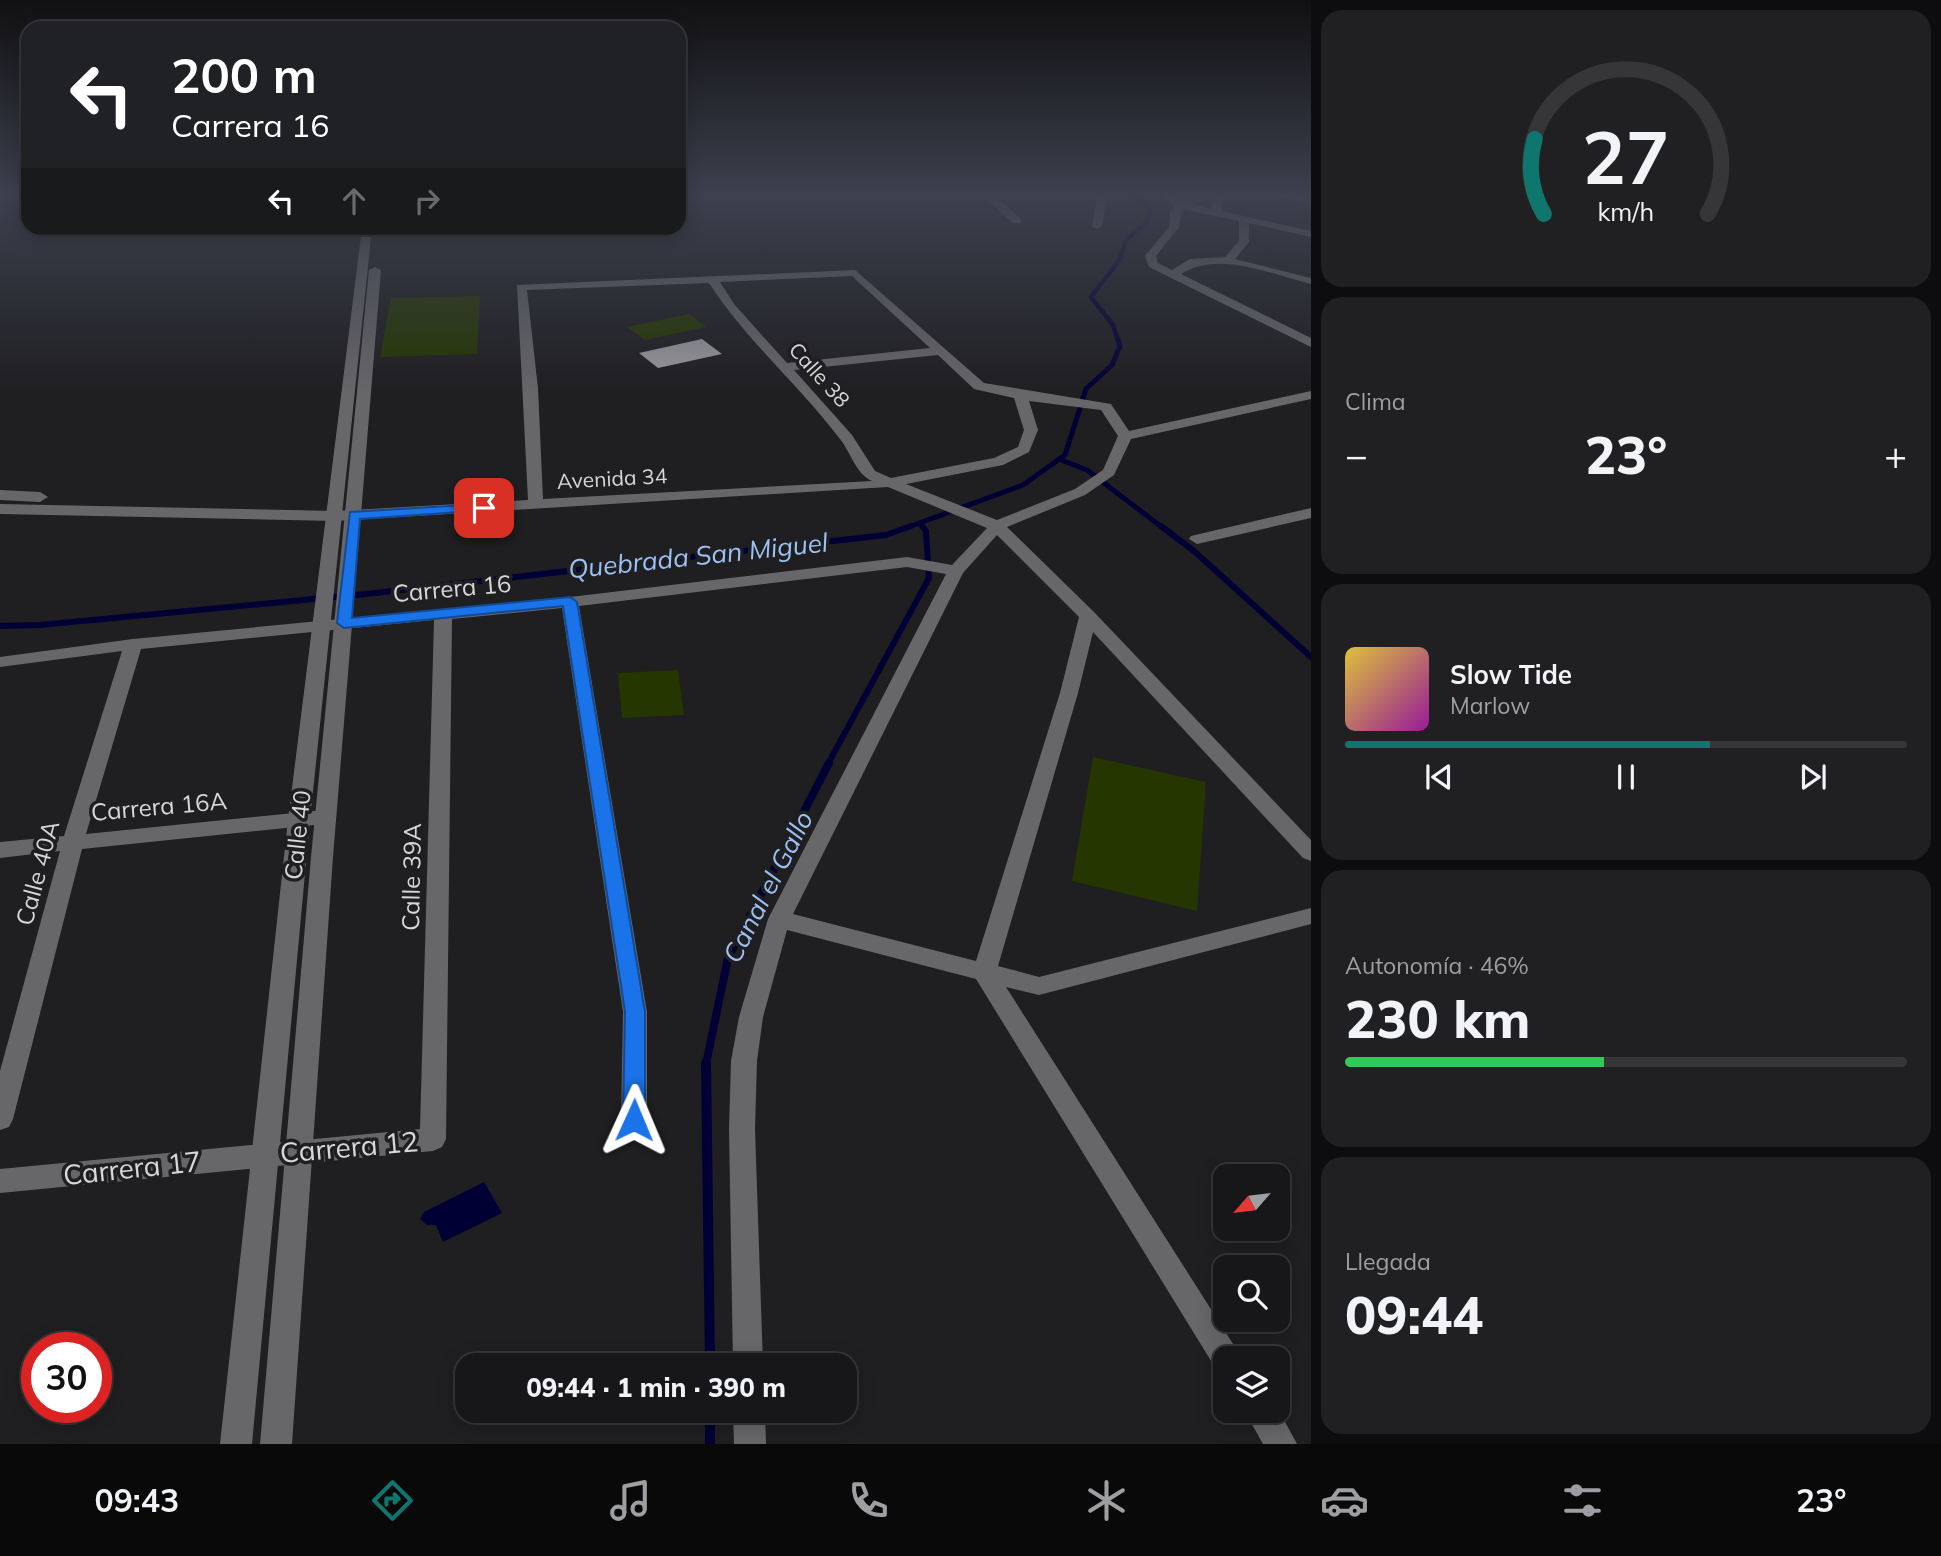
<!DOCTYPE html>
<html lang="es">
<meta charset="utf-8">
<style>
:root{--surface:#171619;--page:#201f22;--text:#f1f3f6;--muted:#9e9fa2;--line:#363538;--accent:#0f766e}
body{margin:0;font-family:Mulish,sans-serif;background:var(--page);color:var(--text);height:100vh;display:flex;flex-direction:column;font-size:26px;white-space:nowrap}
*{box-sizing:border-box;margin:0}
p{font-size:23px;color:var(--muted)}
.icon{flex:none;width:38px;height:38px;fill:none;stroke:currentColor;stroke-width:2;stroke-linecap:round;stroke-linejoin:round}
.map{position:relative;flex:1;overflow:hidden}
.drawer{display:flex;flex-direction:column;gap:10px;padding:10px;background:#0d0c0e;width:630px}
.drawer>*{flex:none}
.guide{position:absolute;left:21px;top:21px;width:665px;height:214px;border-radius:21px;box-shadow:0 4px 18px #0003,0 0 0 2px var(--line);background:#202124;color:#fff;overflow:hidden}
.needle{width:46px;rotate:242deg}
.controls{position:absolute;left:1213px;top:1164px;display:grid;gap:14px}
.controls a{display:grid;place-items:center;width:77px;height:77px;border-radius:14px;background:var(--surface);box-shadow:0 4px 18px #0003,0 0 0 2px var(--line);font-size:35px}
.speed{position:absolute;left:21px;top:1332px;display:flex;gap:14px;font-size:35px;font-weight:700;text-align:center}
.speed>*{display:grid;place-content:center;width:91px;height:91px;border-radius:50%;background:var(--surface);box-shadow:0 4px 18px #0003,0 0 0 2px var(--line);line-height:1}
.speed .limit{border:10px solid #d22;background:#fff;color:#111}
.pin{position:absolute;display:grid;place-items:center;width:60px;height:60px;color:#fff;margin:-30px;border-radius:14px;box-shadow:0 4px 10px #0006}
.me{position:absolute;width:77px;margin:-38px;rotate:1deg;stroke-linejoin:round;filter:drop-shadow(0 0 5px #0008)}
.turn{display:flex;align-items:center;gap:24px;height:147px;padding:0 35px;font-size:32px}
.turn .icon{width:91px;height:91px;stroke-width:2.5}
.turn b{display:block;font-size:49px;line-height:60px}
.lanes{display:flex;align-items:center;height:66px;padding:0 35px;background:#0003;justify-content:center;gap:35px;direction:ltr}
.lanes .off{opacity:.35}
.big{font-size:52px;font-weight:800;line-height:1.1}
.drawer .tile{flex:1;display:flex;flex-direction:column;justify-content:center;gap:10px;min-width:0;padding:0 24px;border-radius:21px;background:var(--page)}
.drawer .dial{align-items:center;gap:0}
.dial svg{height:182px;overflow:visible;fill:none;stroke:var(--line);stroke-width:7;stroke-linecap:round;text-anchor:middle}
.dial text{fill:var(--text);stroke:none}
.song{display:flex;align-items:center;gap:21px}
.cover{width:84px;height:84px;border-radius:10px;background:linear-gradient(135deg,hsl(50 70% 55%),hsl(300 70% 35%))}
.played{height:7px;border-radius:4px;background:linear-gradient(90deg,var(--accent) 65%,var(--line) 65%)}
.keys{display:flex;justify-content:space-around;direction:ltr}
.heat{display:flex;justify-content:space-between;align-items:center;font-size:38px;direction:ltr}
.charge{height:10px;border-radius:5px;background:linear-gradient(90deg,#34c759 46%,var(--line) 0)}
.trip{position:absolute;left:455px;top:1353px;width:402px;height:70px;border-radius:21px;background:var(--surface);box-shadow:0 4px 18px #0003,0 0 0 2px var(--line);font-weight:800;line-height:70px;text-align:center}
.menu{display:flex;height:112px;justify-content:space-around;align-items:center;background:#09090a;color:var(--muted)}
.menu .icon{width:49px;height:49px}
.menu .on{color:var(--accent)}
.menu b{font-size:32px;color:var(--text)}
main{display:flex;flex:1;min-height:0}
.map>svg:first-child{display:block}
.green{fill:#253601}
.water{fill:#000034}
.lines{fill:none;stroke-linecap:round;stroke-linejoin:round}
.stream-far4{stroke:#000034;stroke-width:4.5}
.stream-far3{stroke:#000034;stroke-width:5}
.stream-far2{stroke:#000034;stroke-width:6}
.stream-far1{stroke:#000034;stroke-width:8}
.stream{stroke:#000034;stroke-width:10}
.building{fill:#9b9a9e}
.minor{fill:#676669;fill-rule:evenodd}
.secondary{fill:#676669;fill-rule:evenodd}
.route{fill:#1a73e8;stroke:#114b97;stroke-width:2}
.labels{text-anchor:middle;stroke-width:7;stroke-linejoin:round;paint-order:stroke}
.far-street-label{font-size:21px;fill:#d7d6d8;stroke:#1f1e21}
.street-label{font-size:24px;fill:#d7d6d8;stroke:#1f1e21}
.water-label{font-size:26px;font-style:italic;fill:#9dc1f4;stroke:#1f1e21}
.near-street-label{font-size:28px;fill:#d7d6d8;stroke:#1f1e21}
</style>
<main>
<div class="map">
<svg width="1311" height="1444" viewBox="0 0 1311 1444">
<rect width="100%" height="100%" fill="#1f1e21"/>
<g class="green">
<polygon points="480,296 477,354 380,357 391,298"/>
<polygon points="689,314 707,327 645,340 627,327"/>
<polygon points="678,670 684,715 622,718 618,673"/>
<polygon points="1093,757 1206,782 1197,911 1072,881"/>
</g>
<polygon class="water" points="484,1182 502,1213 443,1242 436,1225 427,1225 420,1219 424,1212"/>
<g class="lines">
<polyline class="stream-far4" points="1118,341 1113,325 1091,297 1120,259 1126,240 1146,223 1150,210 1132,193"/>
<g class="stream-far3">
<polyline points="1059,459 1087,470 1163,528"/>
<polyline points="920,523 924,528"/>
<polyline points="906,528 1023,485 1065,455 1086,389 1112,365 1120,346 1118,340"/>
</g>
<g class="stream-far2">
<polyline points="1161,526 1194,551 1311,657"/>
<polyline points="0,626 40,625 366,594 886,535 911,526"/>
<polyline points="828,764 929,578 926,531 922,526"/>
</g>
<polyline class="stream-far1" points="706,1064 728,958 829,763"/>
<g class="stream">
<polyline points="706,1063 710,1365"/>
<polyline points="710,1410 710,1444"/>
</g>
</g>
<polygon class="building" points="702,339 722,354 658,368 639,353"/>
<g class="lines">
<g class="minor">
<polygon points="980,193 991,193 1021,219 1021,223 1013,223"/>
<polygon points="1098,193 1108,193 1102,226 1097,229 1092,226"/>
<path d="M1157,193C1172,193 1194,205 1211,209L1215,193H1225L1221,211L1311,231V237L1249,223V242L1235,259L1311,278V284C1270,274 1219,250 1181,274L1311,338V347L1149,267L1145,256L1169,227L1170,211L1174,206ZM1182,209L1239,221V241L1225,257L1190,259L1172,270L1158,263L1156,256L1179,227Z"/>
<polygon points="1271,193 1311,198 1311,204 1273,195"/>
<path d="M855,270L984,383L1111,404L1129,431L1311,391V399L1131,439L1114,475L1085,495L1007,527L1094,612L1311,840V861L1303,858L1093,632L1078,693L998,966L1039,977L1311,908V924L1039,995L1006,987L1242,1358H1225V1372L1216,1369L976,979L787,930L763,1017L757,1061L755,1129L763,1365H733L729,1129L731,1061L739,1017L768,919L946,574L907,567L579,606L647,1012V1120L643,1128L634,1131L625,1128L621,1120L623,1012L562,608L452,619L446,1139L442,1147L433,1151L0,1193V1169L420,1129L434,620L141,649L86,834L324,810L331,812L334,817L331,822L324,824L82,849L13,1119L9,1127L0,1130V1071L60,851L0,858V842L64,836L122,651L0,667V657L133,639L570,597L907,557L952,565L987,528L888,487L335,521L0,514V504L335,511L528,500L517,285ZM852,276L930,348L787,363L734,304L720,282ZM709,283C746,340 799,385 840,439C851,453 856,474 872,481L543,499L538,388L527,290ZM938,355L974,389L1014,398L1024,430L1018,447L994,458L891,478L875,471L852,435L794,370ZM1029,401L1101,410L1118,436L1103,470L1075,489L997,520L906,484L1003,465L1029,452L1038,430ZM997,535L1079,617L1060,693L976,961L793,914L963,573Z"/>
<polygon points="0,490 40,492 48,497 40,502 0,500"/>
<polygon points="1311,508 1311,518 1197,544 1189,539 1191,536"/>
<polygon points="1278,1409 1297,1444 1263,1444 1244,1410"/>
<polygon points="733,1410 765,1410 766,1444 734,1444"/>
</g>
<g class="secondary">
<polygon points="362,228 372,228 310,820 252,1444 220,1444 288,820"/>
<polygon points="375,267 381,270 333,857 292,1444 260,1444 311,857 369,270"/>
</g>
</g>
<linearGradient id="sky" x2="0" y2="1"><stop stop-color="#111012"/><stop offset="0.49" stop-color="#3c414e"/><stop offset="1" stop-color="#3c414e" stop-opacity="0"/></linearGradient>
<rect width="1311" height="396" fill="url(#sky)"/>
<polygon class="route" points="484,504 489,505 489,510 360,519 352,618 570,597 577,602 645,1012 645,1120 642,1127 634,1130 626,1127 623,1120 625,1012 563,606 344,628 337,623 350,512"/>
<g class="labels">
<g class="far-street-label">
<text transform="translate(819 375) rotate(48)" y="7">Calle 38</text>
<text transform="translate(612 479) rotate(-3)" y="7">Avenida 34</text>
</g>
<g class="street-label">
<text transform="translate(452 589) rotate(-5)" y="8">Carrera 16</text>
<text transform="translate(159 807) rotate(-5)" y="8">Carrera 16A</text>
<text transform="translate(298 835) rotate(-84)" y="8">Calle 40</text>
<text transform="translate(38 873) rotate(-75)" y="8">Calle 40A</text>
<text transform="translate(412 877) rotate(-89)" y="8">Calle 39A</text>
</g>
<g class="water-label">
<text transform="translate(698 556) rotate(-6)" y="9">Quebrada San Miguel</text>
<text transform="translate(768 887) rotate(-63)" y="9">Canal el Gallo</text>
</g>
<g class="near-street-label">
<text transform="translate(349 1147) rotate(-5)" y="10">Carrera 12</text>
<text transform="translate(132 1168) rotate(-6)" y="10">Carrera 17</text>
</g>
</g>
</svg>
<div class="controls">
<a><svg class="needle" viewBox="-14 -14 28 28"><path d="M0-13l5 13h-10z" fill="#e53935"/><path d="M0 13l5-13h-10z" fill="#9e9fa2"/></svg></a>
<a><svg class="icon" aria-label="search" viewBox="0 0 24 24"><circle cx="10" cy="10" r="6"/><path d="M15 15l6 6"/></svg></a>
<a><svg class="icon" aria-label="layers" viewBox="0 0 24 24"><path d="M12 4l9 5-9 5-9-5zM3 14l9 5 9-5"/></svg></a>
</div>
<div class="speed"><div class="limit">30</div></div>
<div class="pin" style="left:484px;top:508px;background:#d93025"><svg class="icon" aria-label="arrive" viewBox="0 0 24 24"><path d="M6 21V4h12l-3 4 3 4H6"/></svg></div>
<svg class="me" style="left:634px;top:1120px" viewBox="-20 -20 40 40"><path d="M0-17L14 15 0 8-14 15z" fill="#1a73e8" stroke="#fff" stroke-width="4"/></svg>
<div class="trip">09:44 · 1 min · 390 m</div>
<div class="guide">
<div class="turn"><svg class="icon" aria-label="left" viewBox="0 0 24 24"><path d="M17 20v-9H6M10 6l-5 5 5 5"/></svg><div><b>200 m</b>Carrera 16</div></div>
<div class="lanes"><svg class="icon" aria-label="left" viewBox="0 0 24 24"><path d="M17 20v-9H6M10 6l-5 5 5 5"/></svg><svg class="icon off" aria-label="ahead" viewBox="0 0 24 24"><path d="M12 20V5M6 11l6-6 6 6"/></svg><svg class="icon off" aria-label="right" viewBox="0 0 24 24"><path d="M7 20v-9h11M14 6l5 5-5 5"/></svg></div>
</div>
</div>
<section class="drawer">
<div class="tile dial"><svg viewBox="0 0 100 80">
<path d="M14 69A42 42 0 1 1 86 69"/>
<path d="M14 69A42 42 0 0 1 10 36" stroke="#0f766e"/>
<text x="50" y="56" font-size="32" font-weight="700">27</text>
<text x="50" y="72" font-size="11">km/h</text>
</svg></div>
<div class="tile"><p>Clima</p>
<div class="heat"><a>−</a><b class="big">23°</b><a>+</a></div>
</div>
<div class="tile">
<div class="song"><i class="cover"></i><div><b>Slow Tide</b><p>Marlow</p></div></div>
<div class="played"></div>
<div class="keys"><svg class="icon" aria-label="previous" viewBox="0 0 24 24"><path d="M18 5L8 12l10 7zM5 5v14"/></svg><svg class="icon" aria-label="pause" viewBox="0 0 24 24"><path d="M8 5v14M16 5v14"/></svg><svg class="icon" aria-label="next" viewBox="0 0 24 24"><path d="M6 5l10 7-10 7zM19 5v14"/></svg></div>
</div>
<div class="tile"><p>Autonomía · 46%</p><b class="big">230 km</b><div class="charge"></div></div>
<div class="tile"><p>Llegada</p><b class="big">09:44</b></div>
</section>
</main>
<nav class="menu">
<b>09:43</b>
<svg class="icon on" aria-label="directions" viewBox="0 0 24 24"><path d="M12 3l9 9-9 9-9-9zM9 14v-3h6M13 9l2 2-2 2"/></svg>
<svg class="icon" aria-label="music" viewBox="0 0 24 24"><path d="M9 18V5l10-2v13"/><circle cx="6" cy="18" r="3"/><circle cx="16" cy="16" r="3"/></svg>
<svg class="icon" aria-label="phone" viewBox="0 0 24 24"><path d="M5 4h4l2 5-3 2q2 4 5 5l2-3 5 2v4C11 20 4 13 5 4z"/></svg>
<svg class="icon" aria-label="climate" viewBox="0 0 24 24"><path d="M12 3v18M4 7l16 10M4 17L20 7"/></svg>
<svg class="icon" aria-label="car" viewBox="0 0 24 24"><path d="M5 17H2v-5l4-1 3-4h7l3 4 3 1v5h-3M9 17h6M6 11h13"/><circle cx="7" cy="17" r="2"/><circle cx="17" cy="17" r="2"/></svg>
<svg class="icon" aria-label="filters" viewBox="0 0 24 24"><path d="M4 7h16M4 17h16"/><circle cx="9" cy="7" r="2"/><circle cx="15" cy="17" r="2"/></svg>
<b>23°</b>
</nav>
